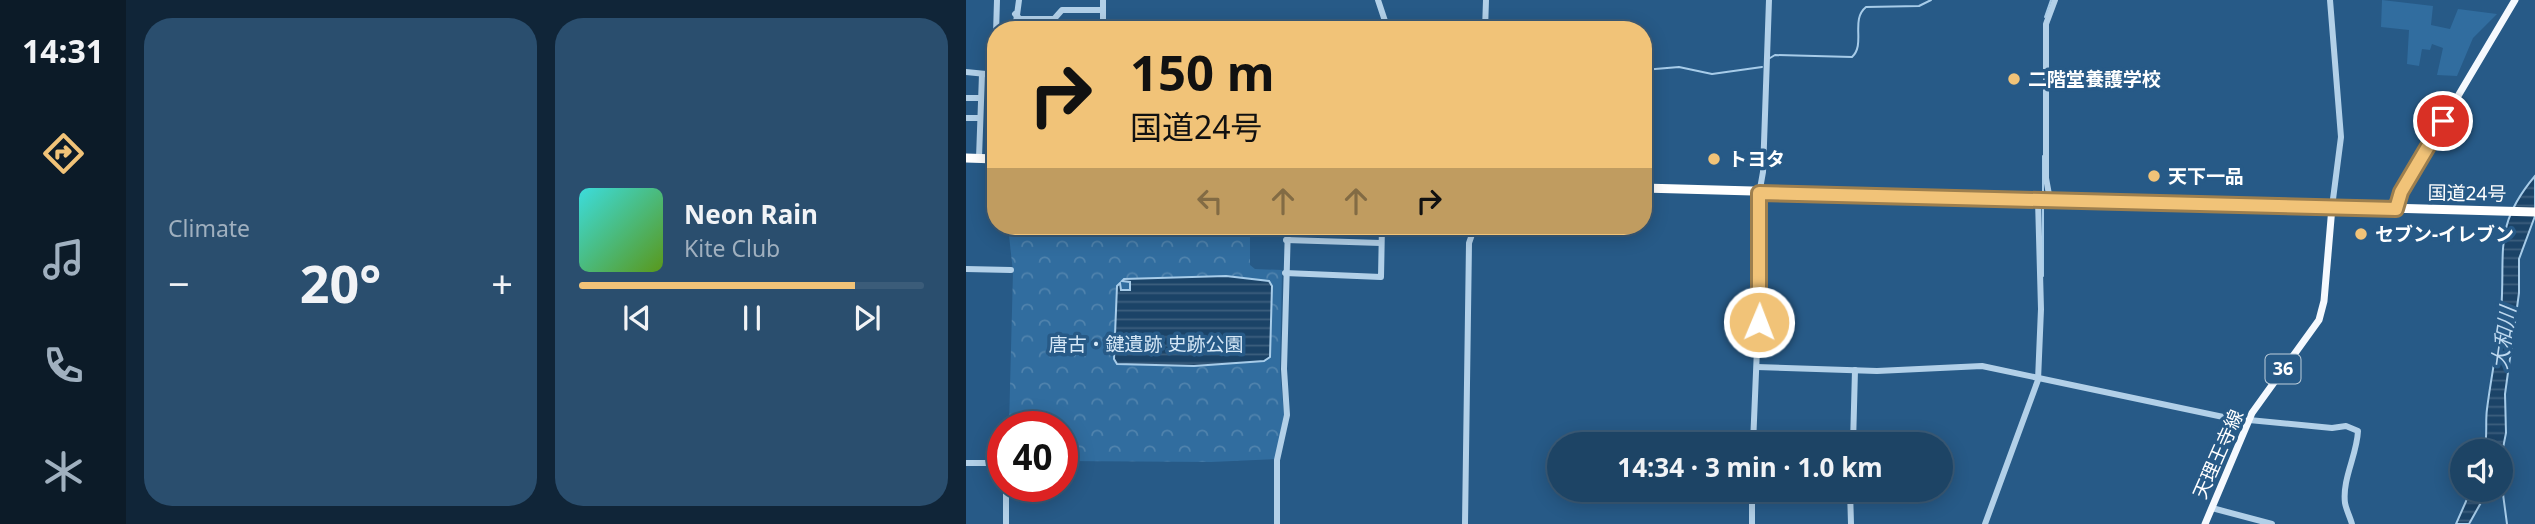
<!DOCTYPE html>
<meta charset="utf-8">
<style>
:root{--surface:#1d4465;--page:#2a4e6e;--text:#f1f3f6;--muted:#a0b0bf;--line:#3b5c79;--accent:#f1c378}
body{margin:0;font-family:"Noto Sans","Noto Sans JP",sans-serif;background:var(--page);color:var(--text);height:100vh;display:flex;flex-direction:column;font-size:26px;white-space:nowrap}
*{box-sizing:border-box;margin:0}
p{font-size:23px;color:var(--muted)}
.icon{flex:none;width:38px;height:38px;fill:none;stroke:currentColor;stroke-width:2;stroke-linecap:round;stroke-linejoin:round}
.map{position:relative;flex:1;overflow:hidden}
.drawer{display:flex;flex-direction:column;gap:18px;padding:18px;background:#102538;width:840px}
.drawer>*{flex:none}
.guide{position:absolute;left:21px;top:21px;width:665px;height:214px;border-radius:28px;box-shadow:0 4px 18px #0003,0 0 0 2px var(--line);background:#f1c378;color:#111;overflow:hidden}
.tools{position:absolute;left:1484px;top:439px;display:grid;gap:14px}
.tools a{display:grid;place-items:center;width:63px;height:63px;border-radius:50%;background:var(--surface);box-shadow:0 4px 18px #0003,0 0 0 2px var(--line);font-size:35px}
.speed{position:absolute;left:21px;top:411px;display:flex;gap:14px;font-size:35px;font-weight:700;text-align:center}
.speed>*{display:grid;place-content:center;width:91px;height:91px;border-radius:50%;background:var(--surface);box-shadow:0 4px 18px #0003,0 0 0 2px var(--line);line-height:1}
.speed .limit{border:10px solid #d22;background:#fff;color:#111}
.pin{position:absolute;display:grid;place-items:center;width:60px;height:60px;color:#fff;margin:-30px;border:4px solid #fff;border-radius:50%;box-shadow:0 2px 7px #0007}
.me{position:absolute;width:77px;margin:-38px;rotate:1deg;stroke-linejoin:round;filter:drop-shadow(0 0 5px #0008)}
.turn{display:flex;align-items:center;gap:24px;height:147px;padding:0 28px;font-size:32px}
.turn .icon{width:91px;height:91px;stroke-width:2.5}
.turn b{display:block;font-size:49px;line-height:60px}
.lanes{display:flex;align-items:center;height:66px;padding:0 28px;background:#0003;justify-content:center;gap:35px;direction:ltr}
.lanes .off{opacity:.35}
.big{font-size:52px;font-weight:700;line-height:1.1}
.drawer .card{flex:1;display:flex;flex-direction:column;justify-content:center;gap:10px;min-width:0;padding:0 24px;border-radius:28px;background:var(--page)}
.song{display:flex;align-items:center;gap:21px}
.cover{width:84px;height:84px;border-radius:10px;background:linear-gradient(135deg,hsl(180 70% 55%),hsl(90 70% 35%))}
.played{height:7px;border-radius:4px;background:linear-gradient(90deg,var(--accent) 80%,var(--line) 80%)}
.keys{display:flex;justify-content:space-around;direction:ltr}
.heat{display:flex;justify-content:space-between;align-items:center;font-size:38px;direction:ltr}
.drawer .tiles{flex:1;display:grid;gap:18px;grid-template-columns:repeat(2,1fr)}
.trip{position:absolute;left:581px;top:432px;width:406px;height:70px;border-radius:35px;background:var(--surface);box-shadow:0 4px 18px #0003,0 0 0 2px var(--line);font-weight:700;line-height:70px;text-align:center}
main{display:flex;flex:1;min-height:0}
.tabs{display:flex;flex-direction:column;width:126px;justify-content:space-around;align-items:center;background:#0c1b28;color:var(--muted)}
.tabs .icon{width:49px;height:49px}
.tabs .active{color:var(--accent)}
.tabs b{font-size:32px;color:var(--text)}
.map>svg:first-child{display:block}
.green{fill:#316d9f}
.park{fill:url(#park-crowns)}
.water{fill:url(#water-rules);stroke:#a7cce9;stroke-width:2}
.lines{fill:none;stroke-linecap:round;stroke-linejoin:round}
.stream{stroke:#a7cce9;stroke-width:2}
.minor{stroke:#b2d0e8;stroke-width:6}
.major{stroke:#f5f9fe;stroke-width:7}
.highway{stroke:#fff;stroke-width:9}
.route-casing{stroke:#9d7f4e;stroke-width:18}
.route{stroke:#f1c378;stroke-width:12}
.poi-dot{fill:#f1c378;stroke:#275a87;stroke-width:2.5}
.labels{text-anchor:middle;stroke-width:7;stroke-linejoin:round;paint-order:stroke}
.shield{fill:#275a87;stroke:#becedb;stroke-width:2}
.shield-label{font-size:18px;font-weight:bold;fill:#fff}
.poi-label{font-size:19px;font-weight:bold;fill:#fff;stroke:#275a87;text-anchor:start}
.street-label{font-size:19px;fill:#fff;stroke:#275a87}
.park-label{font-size:19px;fill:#d6e8f7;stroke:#275a87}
.water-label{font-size:21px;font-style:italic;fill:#bed9f0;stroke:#275a87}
</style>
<main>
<nav class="tabs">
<b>14:31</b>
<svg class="icon active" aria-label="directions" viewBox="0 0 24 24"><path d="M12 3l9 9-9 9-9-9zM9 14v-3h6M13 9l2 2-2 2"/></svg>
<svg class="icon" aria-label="music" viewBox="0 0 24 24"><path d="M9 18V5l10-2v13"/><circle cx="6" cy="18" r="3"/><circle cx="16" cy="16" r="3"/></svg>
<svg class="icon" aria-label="phone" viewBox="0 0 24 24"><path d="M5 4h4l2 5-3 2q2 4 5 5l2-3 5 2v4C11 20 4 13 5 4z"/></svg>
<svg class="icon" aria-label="climate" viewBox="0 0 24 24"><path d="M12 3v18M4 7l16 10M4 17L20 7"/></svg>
</nav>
<section class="drawer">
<div class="tiles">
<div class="card"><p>Climate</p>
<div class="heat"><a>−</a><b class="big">20°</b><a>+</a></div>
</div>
<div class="card">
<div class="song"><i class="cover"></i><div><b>Neon Rain</b><p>Kite Club</p></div></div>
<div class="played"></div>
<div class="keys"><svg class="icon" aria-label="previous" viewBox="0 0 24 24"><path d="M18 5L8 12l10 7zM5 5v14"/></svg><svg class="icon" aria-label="pause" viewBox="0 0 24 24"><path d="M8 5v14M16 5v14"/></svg><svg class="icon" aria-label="next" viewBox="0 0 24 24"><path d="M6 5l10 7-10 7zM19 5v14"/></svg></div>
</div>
</div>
</section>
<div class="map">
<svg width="1569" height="524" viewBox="0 0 1569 524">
<defs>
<pattern id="park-crowns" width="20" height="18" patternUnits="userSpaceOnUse" patternTransform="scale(1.75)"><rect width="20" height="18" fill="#316d9f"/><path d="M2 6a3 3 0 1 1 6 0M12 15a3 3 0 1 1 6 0" fill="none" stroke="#5083ad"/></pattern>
<pattern id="water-rules" width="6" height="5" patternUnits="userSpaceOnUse" patternTransform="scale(1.75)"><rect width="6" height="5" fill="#1b4367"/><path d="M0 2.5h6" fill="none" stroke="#3d5f7e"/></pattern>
</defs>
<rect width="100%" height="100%" fill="#275a87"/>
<polygon class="green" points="1416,0 1467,6 1465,25 1484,29 1492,9 1531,14 1507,38 1491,76 1471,75 1477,48 1466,44 1464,50 1456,49 1453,66 1441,64 1443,30 1415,27"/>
<polygon class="park" points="42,226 284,226 284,265 289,269 316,270 314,371 318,415 309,459 245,462 96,461 96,427 43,427 47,272"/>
<g class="water">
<path d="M1569,176V216L1553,259V293L1539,394L1540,433L1535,458V452H1518C1522,437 1519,423 1521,409C1525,377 1532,345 1535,313C1540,252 1526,227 1569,176Z"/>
<polygon points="260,276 303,281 306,286 304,357 298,361 228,366 151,364 148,359 151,286 154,283 155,290 164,290 164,282 156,281 158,279"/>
<polygon points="1505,490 1518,490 1517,499 1503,524 1490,524"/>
</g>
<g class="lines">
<g class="stream">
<polyline points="1079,17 1085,0"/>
<path d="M804,58L809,55L886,57C900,44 884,20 900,7L953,6L965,0"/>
<polyline points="677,70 713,67 746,74 796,67"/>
<polyline points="1077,196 1077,156"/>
<polyline points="1077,201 1077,276"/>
<polyline points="1535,479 1541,524"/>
</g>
<g class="minor">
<polyline points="137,0 137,30"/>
<polyline points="412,0 422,30"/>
<polyline points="1364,0 1375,137 1366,207"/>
<polyline points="49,14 54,19 88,19 96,10 136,10"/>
<polyline points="49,30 53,0"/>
<polyline points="519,30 520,0"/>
<polyline points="30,34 31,0"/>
<polyline points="0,72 30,75"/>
<polyline points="0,98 15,98"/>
<polyline points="0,118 14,118"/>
<polyline points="13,158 16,74"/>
<polyline points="1084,200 1080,178 1080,24 1089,0"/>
<polyline points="320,240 415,243"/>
<polyline points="0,269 45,270"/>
<polyline points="319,273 415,277 416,226"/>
<polyline points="791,367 911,371 1016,366 1281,422"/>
<path d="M1283,420L1366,428L1380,426L1392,431C1391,455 1376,479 1379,503C1380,509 1384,517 1386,524"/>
<polyline points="787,444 794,277 792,200 797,172 803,0"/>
<polyline points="887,444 889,370"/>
<polyline points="0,463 37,463"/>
<polyline points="884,490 885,524"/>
<polyline points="1246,508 1306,524"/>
<polyline points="40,524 40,486"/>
<polyline points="311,524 311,460 321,415 318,369 322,226"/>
<polyline points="499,524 503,243 509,226"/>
<polyline points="786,524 786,490"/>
<polyline points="1019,524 1072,380 1075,309 1072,200"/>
</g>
<g class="major">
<polyline points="1430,209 1435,192 1549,0"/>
<polyline points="1239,524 1286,413 1353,320 1358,301 1366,207"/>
</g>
<g class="highway">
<polyline points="0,158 30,159"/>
<polyline points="677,188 1569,212"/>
</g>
</g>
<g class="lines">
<defs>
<polyline id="route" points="793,322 793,193 1430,209 1435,192 1477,121"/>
</defs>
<use href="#route" class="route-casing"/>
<use href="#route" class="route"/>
</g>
<g class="poi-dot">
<circle cx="1048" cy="79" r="7"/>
<circle cx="748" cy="159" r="7"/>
<circle cx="1188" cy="176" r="7"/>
<circle cx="1395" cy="234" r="7"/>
</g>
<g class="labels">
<rect class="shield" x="1299.5" y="354.5" width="35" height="29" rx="5"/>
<g class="shield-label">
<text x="1317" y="375">36</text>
</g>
<g class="poi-label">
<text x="1062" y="86">二階堂養護学校</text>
<text x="762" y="166">トヨタ</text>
<text x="1202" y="183">天下一品</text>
<text x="1409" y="241">セブン-イレブン</text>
</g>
<g class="street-label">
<text transform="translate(1501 193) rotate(1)" y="7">国道24号</text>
<text transform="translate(1252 454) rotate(-66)" y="7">天理王寺線</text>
</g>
<g class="park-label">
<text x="180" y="351">唐古・鍵遺跡 史跡公園</text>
</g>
<g class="water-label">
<text transform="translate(1538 338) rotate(-82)" y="7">大和川</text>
</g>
</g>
</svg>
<div class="tools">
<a><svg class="icon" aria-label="sound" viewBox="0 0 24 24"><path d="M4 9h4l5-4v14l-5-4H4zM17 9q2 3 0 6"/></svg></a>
</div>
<div class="speed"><div class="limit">40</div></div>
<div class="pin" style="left:1477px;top:121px;background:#d93025"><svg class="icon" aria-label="arrive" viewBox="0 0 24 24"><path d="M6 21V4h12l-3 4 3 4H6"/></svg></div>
<svg class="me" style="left:793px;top:322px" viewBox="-20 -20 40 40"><circle r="17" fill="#f1c378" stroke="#fff" stroke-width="3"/><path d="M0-11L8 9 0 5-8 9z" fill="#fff"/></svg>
<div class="trip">14:34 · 3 min · 1.0 km</div>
<div class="guide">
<div class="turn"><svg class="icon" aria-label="right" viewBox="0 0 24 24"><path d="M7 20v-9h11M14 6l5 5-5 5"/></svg><div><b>150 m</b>国道24号</div></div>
<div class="lanes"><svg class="icon off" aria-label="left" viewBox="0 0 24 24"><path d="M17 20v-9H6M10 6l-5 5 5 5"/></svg><svg class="icon off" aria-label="ahead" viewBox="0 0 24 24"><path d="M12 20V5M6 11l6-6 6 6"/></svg><svg class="icon off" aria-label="ahead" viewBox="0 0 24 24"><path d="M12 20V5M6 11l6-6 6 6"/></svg><svg class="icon" aria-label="right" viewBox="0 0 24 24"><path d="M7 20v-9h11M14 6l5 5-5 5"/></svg></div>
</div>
</div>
</main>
